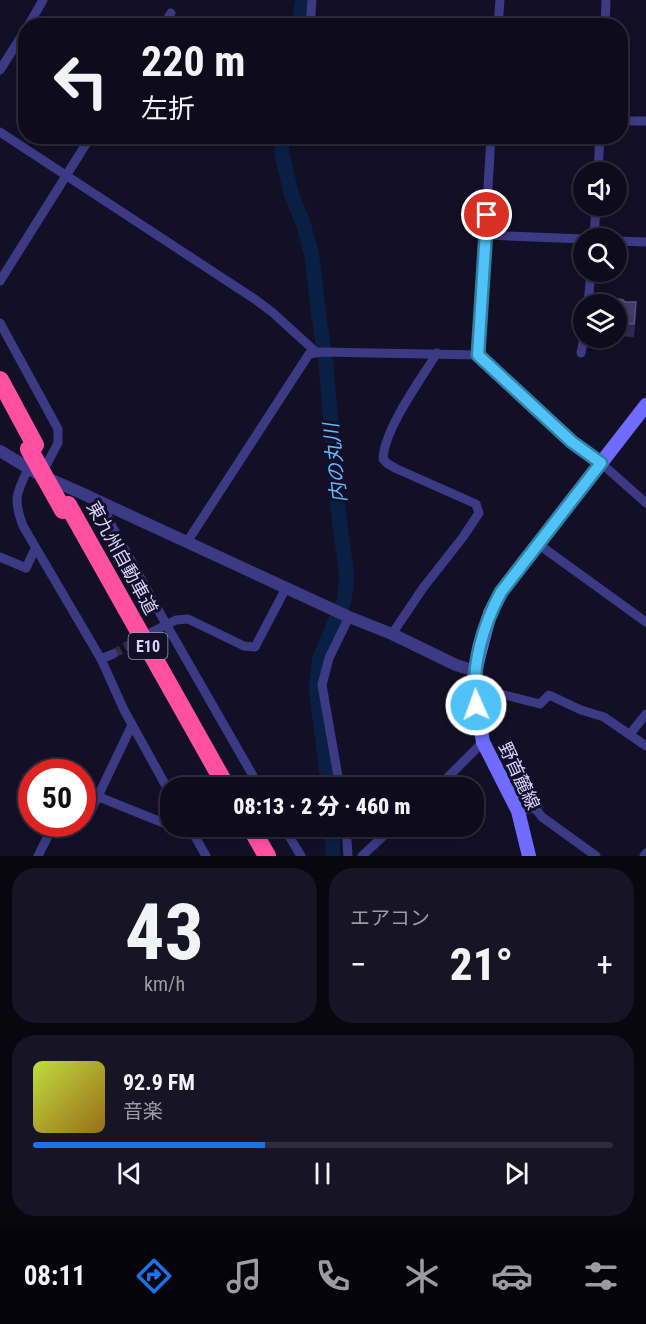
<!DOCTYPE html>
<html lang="ja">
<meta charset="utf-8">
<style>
:root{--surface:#0e0b1c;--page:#171425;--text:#f1f3f6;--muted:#9b9ba3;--line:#2e2b3b;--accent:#1a73e8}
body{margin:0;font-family:"Roboto Condensed","Noto Sans JP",sans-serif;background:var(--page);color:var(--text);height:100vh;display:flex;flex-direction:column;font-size:22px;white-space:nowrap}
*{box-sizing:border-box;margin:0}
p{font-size:20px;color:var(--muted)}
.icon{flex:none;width:33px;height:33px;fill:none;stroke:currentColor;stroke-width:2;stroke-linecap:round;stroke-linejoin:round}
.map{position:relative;height:856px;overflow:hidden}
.panel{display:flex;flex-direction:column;gap:12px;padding:12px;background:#08060f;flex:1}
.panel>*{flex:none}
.banner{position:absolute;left:18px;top:18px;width:610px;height:126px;border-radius:24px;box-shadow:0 3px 9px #0003,0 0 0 2px var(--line);background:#0e0b1c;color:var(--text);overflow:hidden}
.buttons{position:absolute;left:573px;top:162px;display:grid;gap:12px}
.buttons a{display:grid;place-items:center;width:54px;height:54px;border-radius:50%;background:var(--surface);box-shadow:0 3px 9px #0003,0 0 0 2px var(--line);font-size:30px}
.speed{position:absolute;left:18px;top:759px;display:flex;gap:12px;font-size:30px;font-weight:700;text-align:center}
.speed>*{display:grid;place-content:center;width:78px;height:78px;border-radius:50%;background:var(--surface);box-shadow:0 3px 9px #0003,0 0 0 2px var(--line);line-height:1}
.speed .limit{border:9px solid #d22;background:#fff;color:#111}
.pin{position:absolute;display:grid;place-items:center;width:51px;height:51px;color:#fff;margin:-26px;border:3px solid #fff;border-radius:50%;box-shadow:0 2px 6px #0007}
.me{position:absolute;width:66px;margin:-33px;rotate:358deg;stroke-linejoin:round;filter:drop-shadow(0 0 4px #0008)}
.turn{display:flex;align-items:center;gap:21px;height:126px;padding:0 24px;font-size:27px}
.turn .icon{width:78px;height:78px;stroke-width:2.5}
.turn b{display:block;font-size:42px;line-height:51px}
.big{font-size:45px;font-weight:800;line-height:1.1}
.panel .tile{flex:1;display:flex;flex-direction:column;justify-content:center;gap:9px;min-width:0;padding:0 21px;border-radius:24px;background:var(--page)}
.panel .dial{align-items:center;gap:0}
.dial b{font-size:78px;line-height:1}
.song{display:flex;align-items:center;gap:18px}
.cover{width:72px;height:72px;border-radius:9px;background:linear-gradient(135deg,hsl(70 70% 55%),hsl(40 70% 35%))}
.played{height:6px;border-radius:3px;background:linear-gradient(90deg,var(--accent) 40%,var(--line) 40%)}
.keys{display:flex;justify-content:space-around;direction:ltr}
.heat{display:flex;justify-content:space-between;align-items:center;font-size:33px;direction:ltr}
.panel .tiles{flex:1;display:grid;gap:12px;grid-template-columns:1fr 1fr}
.tile:last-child{grid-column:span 2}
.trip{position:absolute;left:160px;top:777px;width:324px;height:60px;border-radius:24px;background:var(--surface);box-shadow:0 3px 9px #0003,0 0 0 2px var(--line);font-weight:800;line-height:60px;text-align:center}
.dock{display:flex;height:96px;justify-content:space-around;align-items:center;background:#06040b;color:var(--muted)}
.dock .icon{width:42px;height:42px}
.dock .active{color:var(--accent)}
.dock b{font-size:27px;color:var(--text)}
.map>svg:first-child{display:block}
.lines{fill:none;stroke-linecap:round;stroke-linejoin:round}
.river{stroke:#0a1f44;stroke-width:15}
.minor-tunnel{stroke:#312d47;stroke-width:9;stroke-dasharray:9 4.5;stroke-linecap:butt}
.minor{stroke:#3d3a85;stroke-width:9}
.tertiary{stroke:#3d3a85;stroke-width:12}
.secondary{stroke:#6f6bff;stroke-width:14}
.motorway{stroke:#ff4fa3;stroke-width:18}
.motorway-bridge{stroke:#ff4fa3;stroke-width:18}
.wall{fill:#312854}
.building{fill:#433a66;stroke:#5a527e;stroke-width:1.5}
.route-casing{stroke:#337fa1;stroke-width:15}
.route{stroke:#4fc3f7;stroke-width:10}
.labels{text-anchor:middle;stroke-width:6;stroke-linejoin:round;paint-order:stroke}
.shield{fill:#130f26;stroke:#9e99be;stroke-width:1.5}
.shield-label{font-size:16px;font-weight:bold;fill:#d9d4ff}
.street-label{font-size:18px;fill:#d9d4ff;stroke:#130f26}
.water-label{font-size:20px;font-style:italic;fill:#62b6ff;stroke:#130f26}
</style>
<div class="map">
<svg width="646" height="856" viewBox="0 0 646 856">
<rect width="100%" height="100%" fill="#130f26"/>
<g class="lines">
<g class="river">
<polyline points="298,26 303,0"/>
<polyline points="281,136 282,154 291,193 303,223 311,252 314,272 319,317 326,364 338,511 347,577 344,601 320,658 316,689 329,788"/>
<polyline points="332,826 333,856"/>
</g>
<g class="minor-tunnel">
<polyline points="113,654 145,636"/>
<polyline points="211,831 219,826"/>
</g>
<g class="minor">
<polyline points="28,26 43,0"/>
<polyline points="163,26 171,13"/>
<polyline points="310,26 312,0"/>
<polyline points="498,26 500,0"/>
<polyline points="605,26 606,0"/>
<polyline points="0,70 26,29"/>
<polyline points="621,121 646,121"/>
<polyline points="0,132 256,300 272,312 316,352"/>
<polyline points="598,172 600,136"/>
<polyline points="486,235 584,239"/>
<polyline points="594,238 596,206"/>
<polyline points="616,241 646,242"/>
<polyline points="0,281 91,136"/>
<polyline points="588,304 591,272"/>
<polyline points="0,323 58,429 58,443 42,473"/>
<polyline points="581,353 584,338"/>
<polyline points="478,355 491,136"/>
<path d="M28,469C16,494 13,499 23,526L101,659L124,710L171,795"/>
<polyline points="109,506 106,513 112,526 166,624 260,788"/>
<polyline points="187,542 309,354 322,352 478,355 572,442 601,463 646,503"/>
<polyline points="538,544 646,622"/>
<polyline points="0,557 26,568 35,549"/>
<polyline points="152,632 176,620 188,619 244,646 255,647 286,588"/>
<path d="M392,634L423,588L463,537L479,513L476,504L397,469L388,464L383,459C384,429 421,379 437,353"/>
<polyline points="101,659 113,654"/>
<polyline points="473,687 540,704 549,695 581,710 604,717 646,746"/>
<polyline points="630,734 646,714"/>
<polyline points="340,788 322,685 329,658 349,617"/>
<polyline points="437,788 483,742"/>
<polyline points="99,797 171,826"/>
<polyline points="518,811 535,808 542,817 596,856"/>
<polyline points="82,814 88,817 132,725"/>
<polyline points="172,826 194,835 211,831"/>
<polyline points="189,826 206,856"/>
<polyline points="283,826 301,856"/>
<polyline points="346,826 348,856"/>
<polyline points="38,856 54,824"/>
<polyline points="362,856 394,826"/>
<polyline points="644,856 646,853"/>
</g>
<polyline class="tertiary" points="0,451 40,475 79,492 109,506 349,617 392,634 456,665 475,671"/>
<polyline class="secondary" points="529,856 518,811 483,742 473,687 475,671 490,613 501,592 646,405"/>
<g class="motorway">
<polyline points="0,380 35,445"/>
<polyline points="68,505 227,788"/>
<polyline points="250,826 267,856"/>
</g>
<polyline class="motorway-bridge" points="29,449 63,510"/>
</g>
<polygon class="wall" points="625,302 636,315 634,337 616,336 616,304"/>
<polygon class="building" points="618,299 623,300 625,302 636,302 634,324 616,323 616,304 604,304 604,301 617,302"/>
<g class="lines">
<defs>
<path id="route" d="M476,705C471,666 483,625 501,592L601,463L572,442L478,355L487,215"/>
</defs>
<use href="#route" class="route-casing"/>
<use href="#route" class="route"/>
</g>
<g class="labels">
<rect class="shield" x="128.5" y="633" width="39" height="26" rx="4.5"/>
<g class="shield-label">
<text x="148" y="652">E10</text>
</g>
<g class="street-label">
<text transform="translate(122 558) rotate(61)" y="6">東九州自動車道</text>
<text transform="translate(519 776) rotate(65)" y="6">野首麓線</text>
</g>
<g class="water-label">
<text transform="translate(335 463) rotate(-96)" y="7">内の丸川</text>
</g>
</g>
</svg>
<div class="buttons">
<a><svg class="icon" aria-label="sound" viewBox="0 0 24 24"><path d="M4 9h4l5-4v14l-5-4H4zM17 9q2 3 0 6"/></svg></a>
<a><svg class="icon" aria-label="search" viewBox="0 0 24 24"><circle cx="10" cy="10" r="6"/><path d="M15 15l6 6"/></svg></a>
<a><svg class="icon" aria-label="layers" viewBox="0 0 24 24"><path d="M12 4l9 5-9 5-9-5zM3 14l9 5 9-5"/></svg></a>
</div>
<div class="speed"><div class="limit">50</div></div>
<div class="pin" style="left:487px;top:215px;background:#d93025"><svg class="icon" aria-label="arrive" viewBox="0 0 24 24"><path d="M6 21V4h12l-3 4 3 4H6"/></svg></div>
<svg class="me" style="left:476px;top:705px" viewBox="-20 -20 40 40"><circle r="17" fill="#4fc3f7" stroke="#fff" stroke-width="3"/><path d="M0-11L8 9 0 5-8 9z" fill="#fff"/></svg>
<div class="trip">08:13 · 2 分 · 460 m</div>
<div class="banner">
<div class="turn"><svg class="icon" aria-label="left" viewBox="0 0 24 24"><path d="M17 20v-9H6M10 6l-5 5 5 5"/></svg><div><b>220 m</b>左折</div></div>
</div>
</div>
<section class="panel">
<div class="tiles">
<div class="tile dial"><b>43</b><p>km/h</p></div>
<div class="tile"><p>エアコン</p>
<div class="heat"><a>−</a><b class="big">21°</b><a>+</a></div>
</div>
<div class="tile">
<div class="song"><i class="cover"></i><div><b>92.9 FM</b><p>音楽</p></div></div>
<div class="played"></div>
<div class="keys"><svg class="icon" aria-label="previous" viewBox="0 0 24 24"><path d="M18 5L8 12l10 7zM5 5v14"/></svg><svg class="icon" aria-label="pause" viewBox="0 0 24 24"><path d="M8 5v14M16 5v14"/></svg><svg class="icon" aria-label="next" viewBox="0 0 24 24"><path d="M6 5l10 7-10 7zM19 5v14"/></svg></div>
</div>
</div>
</section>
<nav class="dock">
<b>08:11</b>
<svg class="icon active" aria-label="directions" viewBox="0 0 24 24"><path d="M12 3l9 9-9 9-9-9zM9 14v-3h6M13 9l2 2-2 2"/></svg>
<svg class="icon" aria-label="music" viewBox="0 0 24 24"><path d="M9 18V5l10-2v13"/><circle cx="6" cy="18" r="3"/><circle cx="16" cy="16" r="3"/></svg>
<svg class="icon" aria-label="phone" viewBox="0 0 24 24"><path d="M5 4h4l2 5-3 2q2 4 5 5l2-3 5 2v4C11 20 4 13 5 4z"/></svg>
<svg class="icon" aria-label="climate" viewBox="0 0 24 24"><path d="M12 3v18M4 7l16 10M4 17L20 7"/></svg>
<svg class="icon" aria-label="car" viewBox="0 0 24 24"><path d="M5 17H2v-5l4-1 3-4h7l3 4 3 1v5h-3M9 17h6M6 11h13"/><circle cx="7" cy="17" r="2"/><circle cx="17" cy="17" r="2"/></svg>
<svg class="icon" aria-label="filters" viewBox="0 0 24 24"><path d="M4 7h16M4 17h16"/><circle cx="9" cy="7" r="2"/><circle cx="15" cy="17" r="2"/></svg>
</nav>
